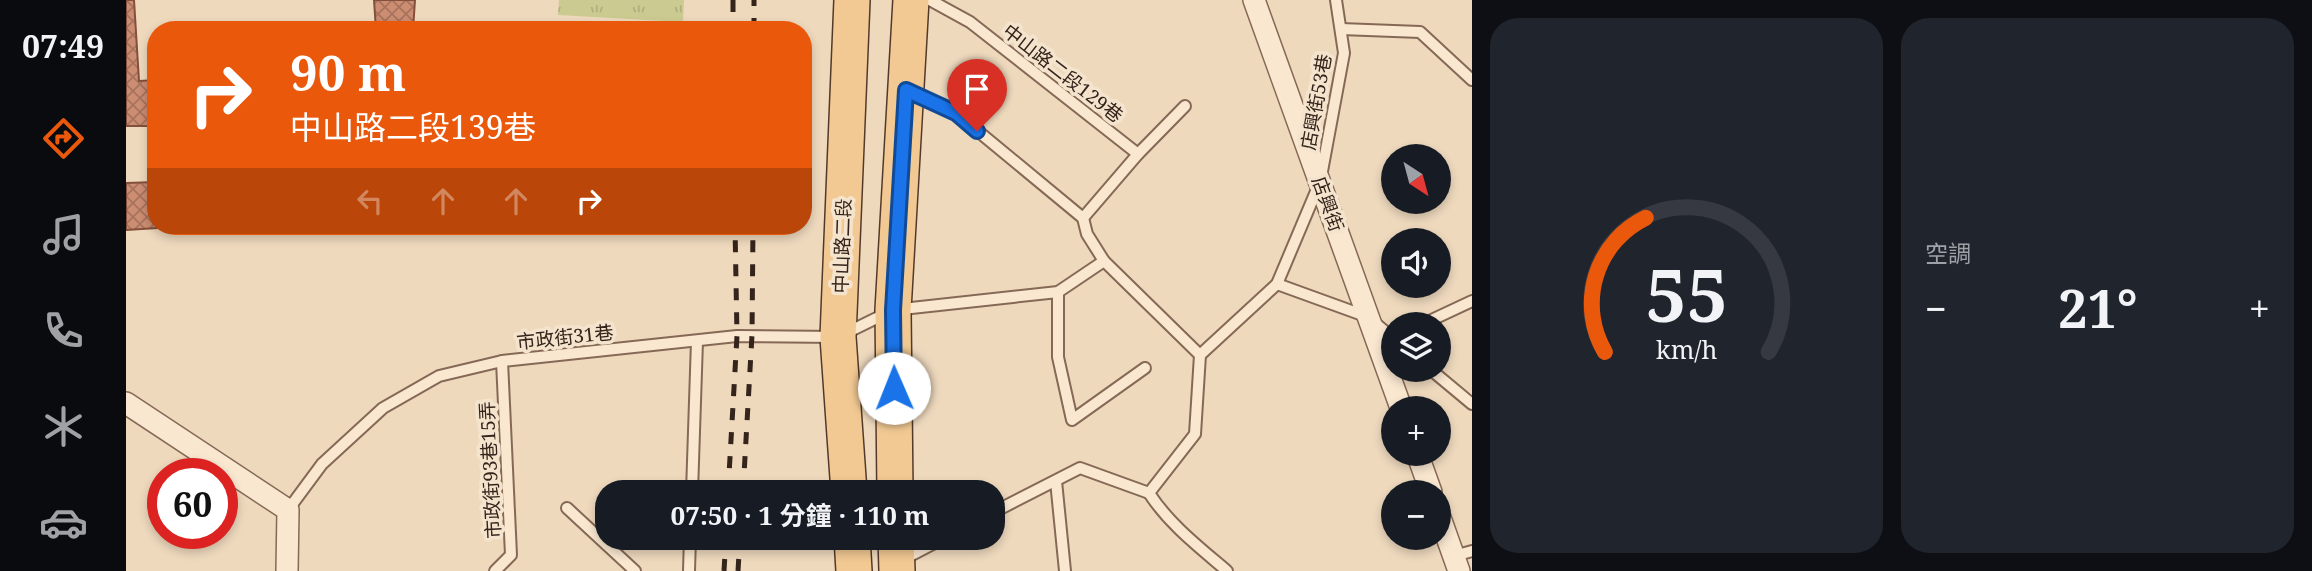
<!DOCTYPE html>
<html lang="zh-TW">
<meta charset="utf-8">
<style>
:root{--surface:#171b24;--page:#20242c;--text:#f1f3f6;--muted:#9ea1a6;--line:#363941;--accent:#ea580c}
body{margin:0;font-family:"Noto Serif","Noto Sans TC",serif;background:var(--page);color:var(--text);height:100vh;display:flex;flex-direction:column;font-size:26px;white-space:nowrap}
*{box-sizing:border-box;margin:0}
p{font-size:23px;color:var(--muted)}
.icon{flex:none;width:38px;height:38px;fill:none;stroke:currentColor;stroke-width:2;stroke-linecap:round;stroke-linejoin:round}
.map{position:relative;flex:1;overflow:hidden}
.details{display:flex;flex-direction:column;gap:18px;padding:18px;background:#0d0f14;width:840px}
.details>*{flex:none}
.guide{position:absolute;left:21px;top:21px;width:665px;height:214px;border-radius:28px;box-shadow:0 4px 10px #0003;background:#ea580c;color:#fff;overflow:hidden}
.needle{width:46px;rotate:144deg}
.fabs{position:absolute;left:1255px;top:144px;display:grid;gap:14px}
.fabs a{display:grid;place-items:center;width:70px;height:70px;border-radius:50%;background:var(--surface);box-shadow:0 4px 10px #0003;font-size:35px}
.speed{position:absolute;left:21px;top:458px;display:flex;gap:14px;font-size:35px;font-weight:700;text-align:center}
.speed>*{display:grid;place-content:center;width:91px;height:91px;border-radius:50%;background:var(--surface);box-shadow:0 4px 10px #0003;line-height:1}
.speed .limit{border:10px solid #d22;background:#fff;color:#111}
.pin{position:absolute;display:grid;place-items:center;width:60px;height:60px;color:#fff;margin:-72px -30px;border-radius:50% 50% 50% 0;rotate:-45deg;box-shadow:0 0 7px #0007}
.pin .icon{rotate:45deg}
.me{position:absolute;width:77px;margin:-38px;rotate:359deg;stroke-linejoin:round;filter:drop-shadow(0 0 5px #0008)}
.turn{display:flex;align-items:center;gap:24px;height:147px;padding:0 28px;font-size:32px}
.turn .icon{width:91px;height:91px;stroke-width:2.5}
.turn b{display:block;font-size:49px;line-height:60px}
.lanes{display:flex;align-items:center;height:66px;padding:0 28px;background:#0003;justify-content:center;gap:35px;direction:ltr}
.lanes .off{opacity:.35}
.big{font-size:52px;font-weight:700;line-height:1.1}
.details .widget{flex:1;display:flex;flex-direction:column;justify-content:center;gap:10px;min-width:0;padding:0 24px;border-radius:28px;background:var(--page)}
.details .dial{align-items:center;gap:0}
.dial svg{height:182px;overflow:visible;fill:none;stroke:var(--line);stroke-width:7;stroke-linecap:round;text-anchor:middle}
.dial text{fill:var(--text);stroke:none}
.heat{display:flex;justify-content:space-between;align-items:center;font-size:38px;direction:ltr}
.details .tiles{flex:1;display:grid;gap:18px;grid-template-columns:repeat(2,1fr)}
.trip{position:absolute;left:469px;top:480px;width:410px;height:70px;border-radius:28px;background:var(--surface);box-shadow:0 4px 10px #0003;font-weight:700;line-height:70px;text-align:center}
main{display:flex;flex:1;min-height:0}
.dock{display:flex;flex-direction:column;width:126px;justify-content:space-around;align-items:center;background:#090b0e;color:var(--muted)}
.dock .icon{width:49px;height:49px}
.dock .on{color:var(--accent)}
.dock b{font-size:32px;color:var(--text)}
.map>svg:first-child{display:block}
.park{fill:url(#park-tufts)}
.building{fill:url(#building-cross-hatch);stroke:#84503c;stroke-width:2}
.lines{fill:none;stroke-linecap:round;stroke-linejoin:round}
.lane-casing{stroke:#856956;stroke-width:14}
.street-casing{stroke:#856956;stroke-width:24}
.primary-casing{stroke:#53392b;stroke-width:38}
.lane{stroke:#f9e7d0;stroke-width:10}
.street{stroke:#f9e7d0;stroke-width:21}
.primary{stroke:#f2c993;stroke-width:35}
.rail{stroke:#34241b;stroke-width:5;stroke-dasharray:12 12;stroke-linecap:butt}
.route-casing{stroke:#114b97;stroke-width:18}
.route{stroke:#1a73e8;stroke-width:12}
.labels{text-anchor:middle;stroke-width:7;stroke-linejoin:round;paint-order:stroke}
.street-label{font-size:19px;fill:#34241b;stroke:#f5e4cd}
</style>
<main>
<nav class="dock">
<b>07:49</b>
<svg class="icon on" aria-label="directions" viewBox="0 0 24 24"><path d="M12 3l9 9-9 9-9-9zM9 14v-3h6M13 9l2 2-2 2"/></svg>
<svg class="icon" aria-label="music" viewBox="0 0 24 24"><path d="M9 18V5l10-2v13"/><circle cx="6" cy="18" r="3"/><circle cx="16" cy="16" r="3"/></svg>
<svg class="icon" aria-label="phone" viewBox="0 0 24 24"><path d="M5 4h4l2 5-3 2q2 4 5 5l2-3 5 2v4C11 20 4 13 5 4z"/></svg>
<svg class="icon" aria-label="climate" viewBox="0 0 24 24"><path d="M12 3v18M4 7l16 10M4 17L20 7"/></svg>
<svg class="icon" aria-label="car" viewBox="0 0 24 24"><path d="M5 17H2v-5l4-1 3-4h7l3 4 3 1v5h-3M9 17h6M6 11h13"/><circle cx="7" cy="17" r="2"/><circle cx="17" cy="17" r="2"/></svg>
</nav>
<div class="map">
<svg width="1346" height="571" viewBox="0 0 1346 571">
<defs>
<pattern id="park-tufts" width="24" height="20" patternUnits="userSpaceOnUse" patternTransform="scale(1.75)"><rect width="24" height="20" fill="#cbcb91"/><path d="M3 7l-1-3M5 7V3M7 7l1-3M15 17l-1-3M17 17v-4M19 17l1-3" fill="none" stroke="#afae7c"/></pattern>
<pattern id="building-cross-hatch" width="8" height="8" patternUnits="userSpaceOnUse" patternTransform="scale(1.75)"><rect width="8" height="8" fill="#cc8d72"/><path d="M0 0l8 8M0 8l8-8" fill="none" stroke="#a6735d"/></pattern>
</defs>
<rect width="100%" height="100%" fill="#eed9bd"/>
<polygon class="park" points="433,0 558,0 557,22 432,15"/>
<g class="building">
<polygon points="0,0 8,0 13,81 30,80 30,126 0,126"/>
<polygon points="248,0 289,0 287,30 250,30"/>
<polygon points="30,182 30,226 64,226 0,230 0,183"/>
</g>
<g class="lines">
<defs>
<g id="lane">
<polyline points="804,0 844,22 1012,154"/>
<polyline points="1215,29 1294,32 1346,80"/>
<path d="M784,92L830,113L957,218L961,234L978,261L1074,355L1069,434L1023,493C1043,524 1073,547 1101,571"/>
<polyline points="957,218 1012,154 1059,106"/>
<polyline points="1151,284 1242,317 1267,338"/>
<polyline points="932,292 932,357 946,420 1019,368"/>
<polyline points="1297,324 1346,301"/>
<polyline points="1074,355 1151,284 1194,182 1218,53 1210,0"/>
<polyline points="1304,369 1346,404"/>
<polyline points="930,481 939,571"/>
<polyline points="566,492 571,341"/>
<polyline points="441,508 509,571"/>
<polyline points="162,510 196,464 257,408 313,376 376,361 611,336 712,337 767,310 932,292 978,261"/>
<polyline points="866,513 954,468 1023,493"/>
<polyline points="1328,556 1346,551"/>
<polyline points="776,560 820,537"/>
<polyline points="369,571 385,555 376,361"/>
<polyline points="563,571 564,537"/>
</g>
<g id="street">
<polyline points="1128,0 1275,408"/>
<polyline points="0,403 162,510 161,571"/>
<polyline points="1291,453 1305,492"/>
<polyline points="1312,512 1333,571"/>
</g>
<g id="primary">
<polyline points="723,492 712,337 726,0"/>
<polyline points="769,492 767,310 785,0"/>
<polyline points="726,537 728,571"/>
<polyline points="770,537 771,571"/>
</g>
</defs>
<use href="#lane" class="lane-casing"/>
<use href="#street" class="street-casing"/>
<use href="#primary" class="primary-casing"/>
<use href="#lane" class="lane"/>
<use href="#street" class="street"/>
<use href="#primary" class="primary"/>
<g class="rail">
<polyline points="607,0 607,30"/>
<polyline points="628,30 628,0"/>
<polyline points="602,492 611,336 609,226"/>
<polyline points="617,492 626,335 627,226"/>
<polyline points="598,571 600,537"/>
<polyline points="612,571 614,537"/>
</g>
</g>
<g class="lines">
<defs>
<polyline id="route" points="768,388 767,310 780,90 830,113 851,131"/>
</defs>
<use href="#route" class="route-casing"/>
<use href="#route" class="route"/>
</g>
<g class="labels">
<g class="street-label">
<text transform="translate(937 73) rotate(38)" y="7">中山路二段129巷</text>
<text transform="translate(1190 102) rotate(-80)" y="7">店興街53巷</text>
<text transform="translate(1202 204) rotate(70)" y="7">店興街</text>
<text transform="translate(716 246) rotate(-88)" y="7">中山路二段</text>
<text transform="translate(439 337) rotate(-6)" y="7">市政街31巷</text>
<text transform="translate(364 470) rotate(-93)" y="7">市政街93巷15弄</text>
</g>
</g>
</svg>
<div class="fabs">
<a><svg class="needle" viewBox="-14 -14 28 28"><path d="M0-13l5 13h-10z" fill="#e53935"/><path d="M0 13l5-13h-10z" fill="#9ea1a6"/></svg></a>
<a><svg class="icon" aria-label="sound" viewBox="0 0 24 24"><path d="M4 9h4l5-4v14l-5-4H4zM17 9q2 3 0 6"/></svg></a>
<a><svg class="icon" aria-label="layers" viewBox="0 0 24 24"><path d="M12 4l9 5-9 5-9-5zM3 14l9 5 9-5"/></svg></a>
<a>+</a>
<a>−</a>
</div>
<div class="speed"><div class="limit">60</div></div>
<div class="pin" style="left:851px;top:131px;background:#d93025"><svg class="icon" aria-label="arrive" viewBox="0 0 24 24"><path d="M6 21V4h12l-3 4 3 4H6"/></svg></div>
<svg class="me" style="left:768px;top:388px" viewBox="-20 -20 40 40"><circle r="19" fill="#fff"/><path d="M0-13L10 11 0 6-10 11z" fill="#1a73e8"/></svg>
<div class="trip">07:50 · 1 分鐘 · 110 m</div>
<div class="guide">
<div class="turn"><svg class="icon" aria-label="right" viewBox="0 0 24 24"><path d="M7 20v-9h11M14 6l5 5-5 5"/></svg><div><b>90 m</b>中山路二段139巷</div></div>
<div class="lanes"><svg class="icon off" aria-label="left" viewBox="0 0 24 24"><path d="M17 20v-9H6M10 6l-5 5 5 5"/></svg><svg class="icon off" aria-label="ahead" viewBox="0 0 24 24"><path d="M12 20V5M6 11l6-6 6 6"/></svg><svg class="icon off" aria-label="ahead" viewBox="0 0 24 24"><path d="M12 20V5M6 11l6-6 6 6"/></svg><svg class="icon" aria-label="right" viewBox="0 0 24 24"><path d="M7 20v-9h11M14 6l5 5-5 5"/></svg></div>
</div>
</div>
<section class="details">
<div class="tiles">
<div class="widget dial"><svg viewBox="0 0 100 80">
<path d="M14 69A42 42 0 1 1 86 69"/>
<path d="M14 69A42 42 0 0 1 32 10" stroke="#ea580c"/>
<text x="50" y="56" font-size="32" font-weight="700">55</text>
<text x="50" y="72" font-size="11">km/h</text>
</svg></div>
<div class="widget"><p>空調</p>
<div class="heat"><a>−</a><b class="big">21°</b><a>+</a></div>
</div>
</div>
</section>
</main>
